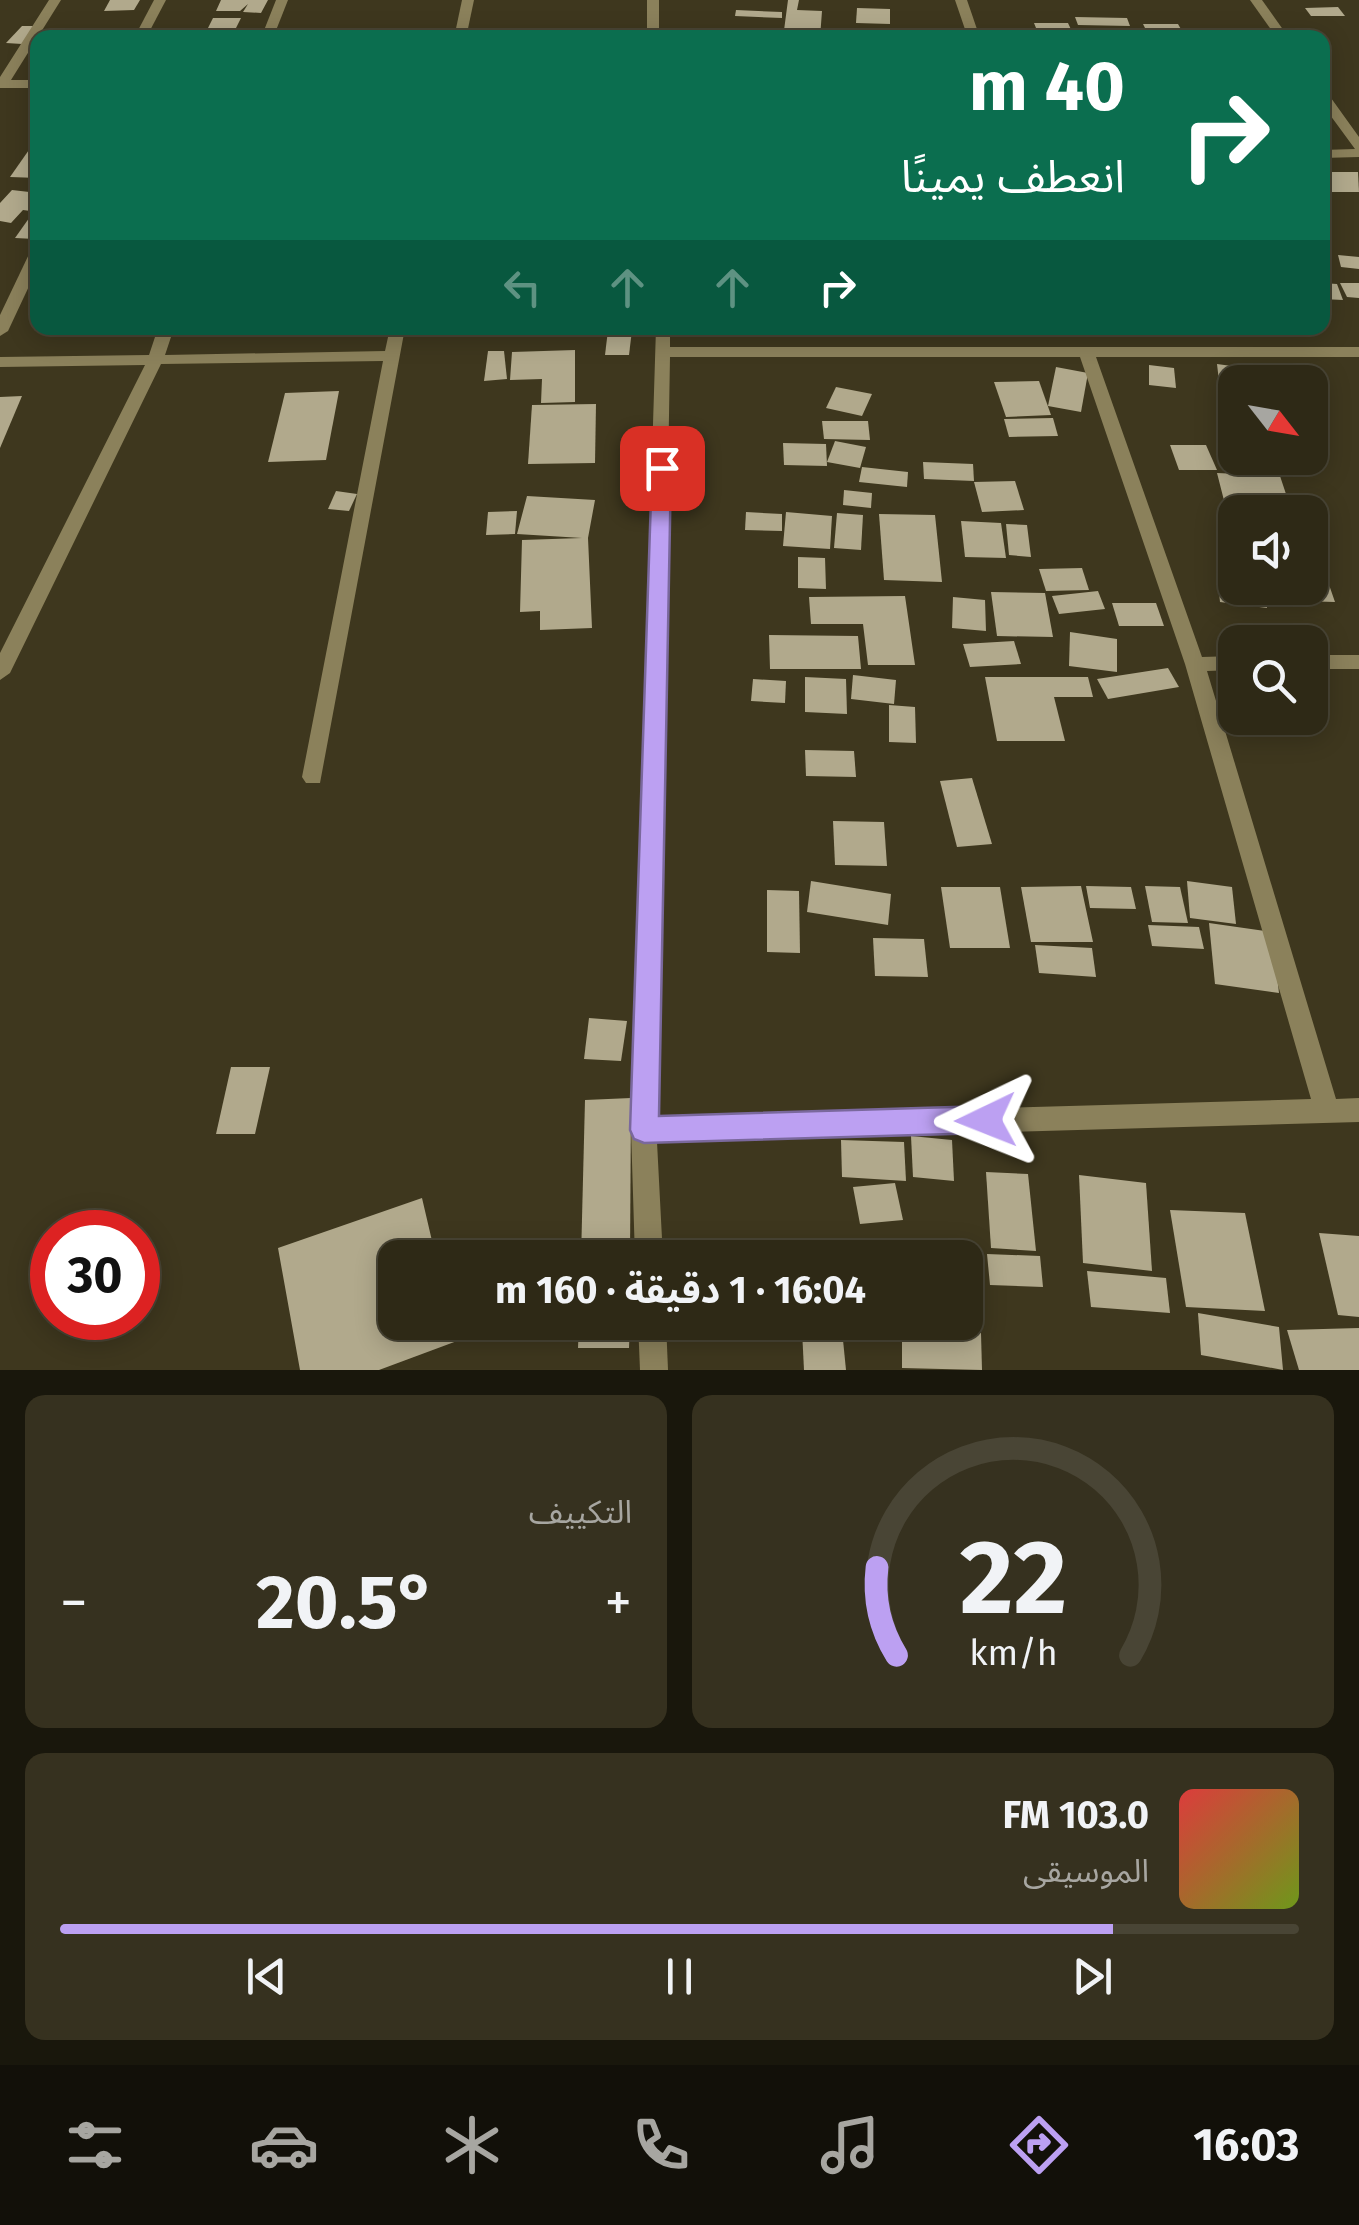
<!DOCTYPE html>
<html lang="ar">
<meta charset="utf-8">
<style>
:root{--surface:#2e2916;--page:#36311f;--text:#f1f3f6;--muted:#a7a6a1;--line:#494535;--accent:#bca0f2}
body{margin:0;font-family:"Fira Sans","Noto Sans Arabic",sans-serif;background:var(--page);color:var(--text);direction:rtl;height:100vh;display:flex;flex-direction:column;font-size:38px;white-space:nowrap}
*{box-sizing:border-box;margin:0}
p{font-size:32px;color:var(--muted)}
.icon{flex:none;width:55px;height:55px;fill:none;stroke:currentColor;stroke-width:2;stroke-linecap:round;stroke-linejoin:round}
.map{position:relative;height:1370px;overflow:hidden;direction:ltr}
.drawer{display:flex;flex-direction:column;gap:25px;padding:25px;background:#19170c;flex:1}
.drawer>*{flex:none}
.hud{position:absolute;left:30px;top:30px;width:1300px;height:305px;border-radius:20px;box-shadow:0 5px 25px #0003,0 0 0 2px var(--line);direction:rtl;background:#0b6e4f;color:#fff;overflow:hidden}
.needle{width:65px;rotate:121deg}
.controls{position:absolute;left:1218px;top:365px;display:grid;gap:20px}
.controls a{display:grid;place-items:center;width:110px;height:110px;border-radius:20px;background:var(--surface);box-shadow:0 5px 25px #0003,0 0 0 2px var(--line);font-size:50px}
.speed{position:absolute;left:30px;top:1210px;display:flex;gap:20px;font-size:50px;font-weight:700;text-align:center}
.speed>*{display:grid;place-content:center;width:130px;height:130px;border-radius:50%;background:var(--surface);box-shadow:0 5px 25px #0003,0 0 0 2px var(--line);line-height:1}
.speed .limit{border:15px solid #d22;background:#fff;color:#111}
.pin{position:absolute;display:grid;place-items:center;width:85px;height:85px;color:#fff;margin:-42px;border-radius:20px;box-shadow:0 5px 15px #0006}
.me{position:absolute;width:110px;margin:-55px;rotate:268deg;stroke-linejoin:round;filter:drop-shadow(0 0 8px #0008)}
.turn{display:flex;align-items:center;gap:35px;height:210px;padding:0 40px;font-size:45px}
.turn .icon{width:130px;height:130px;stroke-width:2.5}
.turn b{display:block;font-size:70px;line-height:85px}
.lanes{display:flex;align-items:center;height:95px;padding:0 40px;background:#0003;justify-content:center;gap:50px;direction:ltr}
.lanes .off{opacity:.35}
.big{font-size:75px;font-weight:700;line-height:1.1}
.drawer .card{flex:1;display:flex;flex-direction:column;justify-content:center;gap:15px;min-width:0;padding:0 35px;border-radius:20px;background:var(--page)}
.drawer .dial{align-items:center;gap:0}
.dial svg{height:260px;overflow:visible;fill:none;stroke:var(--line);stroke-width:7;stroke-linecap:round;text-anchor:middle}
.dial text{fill:var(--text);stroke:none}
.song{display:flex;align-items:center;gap:30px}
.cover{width:120px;height:120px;border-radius:15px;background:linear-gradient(135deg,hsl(0 70% 55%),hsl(80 70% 35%))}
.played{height:10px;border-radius:5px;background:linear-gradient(90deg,var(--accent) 85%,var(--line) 85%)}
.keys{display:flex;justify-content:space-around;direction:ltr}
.heat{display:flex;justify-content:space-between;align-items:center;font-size:55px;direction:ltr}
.drawer .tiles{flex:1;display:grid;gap:25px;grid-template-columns:1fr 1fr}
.card:last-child{grid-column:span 2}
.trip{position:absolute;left:378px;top:1240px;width:605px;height:100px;border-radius:20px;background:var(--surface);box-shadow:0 5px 25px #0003,0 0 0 2px var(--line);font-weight:700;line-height:100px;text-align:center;direction:rtl}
.menu{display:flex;height:160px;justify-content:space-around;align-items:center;background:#121009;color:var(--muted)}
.menu .icon{width:70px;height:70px}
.menu .active{color:var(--accent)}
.menu b{font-size:45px;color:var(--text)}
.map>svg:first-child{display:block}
.building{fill:#b1a98c}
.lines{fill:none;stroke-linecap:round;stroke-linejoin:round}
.minor{fill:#8b815b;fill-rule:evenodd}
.route{fill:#bca0f2;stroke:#7a689d;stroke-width:2.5}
</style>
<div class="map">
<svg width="1359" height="1370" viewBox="0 0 1359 1370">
<rect width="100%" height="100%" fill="#3e371e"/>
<g class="building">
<polygon points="110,0 140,0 134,10 104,11"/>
<polygon points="221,0 268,0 261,13 243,12 248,4 240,11 216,11"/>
<polygon points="788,0 799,0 797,10 822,11 820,38 783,38"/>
<polygon points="1338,7 1345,16 1311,16 1305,8"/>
<polygon points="857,8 890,9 890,24 856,23"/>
<polygon points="736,10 782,12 782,18 735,16"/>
<polygon points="1075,17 1127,18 1130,26 1078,25"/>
<polygon points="213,18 241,18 231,38 203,38"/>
<polygon points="1034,23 1068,23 1075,38 1040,38"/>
<polygon points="1143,24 1178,24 1186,38 1150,38"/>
<polygon points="22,26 39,26 22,44 6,43"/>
<polygon points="31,147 38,147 38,178 10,177"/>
<polygon points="1322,172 1358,172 1359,192 1331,192"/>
<polygon points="12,190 38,193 38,212 23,210 11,223 0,221 0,203"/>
<polygon points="32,214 38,214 35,239 15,238"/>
<polygon points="1338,255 1359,257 1359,269 1341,267"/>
<polygon points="1322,283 1337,284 1343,300 1322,299"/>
<polygon points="1340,283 1359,283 1359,298 1347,297"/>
<polygon points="608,330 632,330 629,355 605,355"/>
<polygon points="575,350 575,402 541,403 542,379 510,380 512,352"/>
<polygon points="488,351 504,351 507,379 484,381"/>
<polygon points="1217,364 1239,367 1241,382 1235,382 1235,391 1220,390"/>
<polygon points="1149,365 1174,368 1176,388 1149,385"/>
<polygon points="1056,367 1088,373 1081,412 1048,406"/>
<polygon points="1039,381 1051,415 1006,417 994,382"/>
<polygon points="836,387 872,394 862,416 826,408"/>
<polygon points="339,391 326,460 268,462 285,393"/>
<polygon points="22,396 0,448 0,397"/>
<polygon points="596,404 595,463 528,464 532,405"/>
<polygon points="1053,418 1058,436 1009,437 1004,419"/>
<polygon points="822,421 868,421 870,440 824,439"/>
<polygon points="835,441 866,447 860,468 827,462"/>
<polygon points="783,443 826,444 827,466 784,465"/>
<polygon points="1170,445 1206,445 1217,470 1179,470"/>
<polygon points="923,462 973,464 974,481 924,479"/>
<polygon points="862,467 908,472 907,487 859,482"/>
<polygon points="1217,473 1280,476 1292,512 1235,512 1235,520 1229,520"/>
<polygon points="1015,481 1024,510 982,512 974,482"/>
<polygon points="844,490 872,493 871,508 843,505"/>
<polygon points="336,491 357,494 349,511 328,509"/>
<polygon points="527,496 595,500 588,538 592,628 540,630 540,611 520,612 522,540 582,538 517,534"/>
<polygon points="517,511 515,534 486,535 488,512"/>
<polygon points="746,512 782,514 782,531 745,530"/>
<polygon points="786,512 832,516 830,549 783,546"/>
<polygon points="837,513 863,515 861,550 834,548"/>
<polygon points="879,514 935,515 942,582 884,580"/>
<polygon points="961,521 1001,523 1006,558 965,557"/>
<polygon points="1006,524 1027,525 1031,557 1009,555"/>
<polygon points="1310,553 1318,553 1335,602 1300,601 1296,588 1310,588"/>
<polygon points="798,557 825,558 826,589 798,588"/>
<polygon points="1082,568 1089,590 1046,591 1039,569"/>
<polygon points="1218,583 1265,588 1267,608 1220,602"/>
<polygon points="1098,591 1105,609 1059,614 1052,596"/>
<polygon points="991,592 1045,593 1053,637 997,636"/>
<polygon points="905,596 915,665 868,665 863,624 811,624 809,597"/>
<polygon points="953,597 985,600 986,631 952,628"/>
<polygon points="1112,603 1156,603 1164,626 1119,626"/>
<polygon points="1070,632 1117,639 1117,672 1069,666"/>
<polygon points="769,635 858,636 861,669 770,669"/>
<polygon points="1014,641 1021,664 970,667 963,644"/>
<polygon points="1168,668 1179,687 1108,699 1097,679"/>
<polygon points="853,675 896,680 894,704 851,699"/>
<polygon points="805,677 846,679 847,714 805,712"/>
<polygon points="985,677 1088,677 1093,697 1054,697 1065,741 997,741"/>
<polygon points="753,679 786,681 785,703 751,701"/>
<polygon points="889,705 915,707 916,743 889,742"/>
<polygon points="805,750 854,751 856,777 806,776"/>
<polygon points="972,778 992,844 957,847 940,781"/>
<polygon points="833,821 884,822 887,866 835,865"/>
<polygon points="811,881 891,894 888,925 807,912"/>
<polygon points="1187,881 1232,887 1236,924 1190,918"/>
<polygon points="1081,886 1093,942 1031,942 1021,887"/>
<polygon points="1086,886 1131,887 1136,909 1090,908"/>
<polygon points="1145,886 1180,887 1188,923 1152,922"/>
<polygon points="941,887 1000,887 1010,948 950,948"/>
<polygon points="767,890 799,891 800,953 767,952"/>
<polygon points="1209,923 1272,932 1279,993 1215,984"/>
<polygon points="1148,925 1199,927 1204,949 1152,946"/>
<polygon points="873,938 924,939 928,977 875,976"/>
<polygon points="1035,945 1092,948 1096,977 1039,973"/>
<polygon points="589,1018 627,1021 621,1061 584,1059"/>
<polygon points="231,1067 270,1067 255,1134 216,1134"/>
<polygon points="631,1098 630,1258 581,1258 585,1100"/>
<polygon points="911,1136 952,1140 954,1181 913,1177"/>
<polygon points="841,1140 904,1142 906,1181 842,1177"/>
<polygon points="986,1172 1028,1174 1036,1251 991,1248"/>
<polygon points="1079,1175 1146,1183 1152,1271 1083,1263"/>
<polygon points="895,1183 903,1220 860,1224 853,1187"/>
<polygon points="422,1198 436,1258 395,1258 395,1322 453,1322 457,1341 379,1370 300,1370 278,1248"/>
<polygon points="1170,1210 1245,1213 1265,1311 1186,1307"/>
<polygon points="1319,1233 1359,1236 1359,1317 1338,1315"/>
<polygon points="987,1254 1040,1256 1043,1287 990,1285"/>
<polygon points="1087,1271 1166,1278 1170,1313 1091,1307"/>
<polygon points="1198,1313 1279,1327 1283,1370 1201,1355"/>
<polygon points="579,1322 630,1322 629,1348 578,1348"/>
<polygon points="902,1325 981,1333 982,1370 902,1368"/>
<polygon points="1359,1328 1359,1370 1299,1370 1287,1330"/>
<polygon points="802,1330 842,1330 846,1370 804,1370"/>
</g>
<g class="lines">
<g class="minor">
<polygon points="49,0 61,0 11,80 38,80 38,88 0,88 0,77"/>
<polygon points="154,0 166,0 146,38 134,38"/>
<polygon points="276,0 288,0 273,38 261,38"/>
<polygon points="462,0 474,0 466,38 454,38"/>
<rect x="647" y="0" width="12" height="38"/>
<polygon points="955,0 967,0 980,38 968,38"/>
<polygon points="1250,0 1262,0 1289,38 1277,38"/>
<polygon points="1322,90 1326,91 1359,137 1359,157 1322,158 1322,150 1355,149 1322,104"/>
<polygon points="38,246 38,267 8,331 0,336 0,315 31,250"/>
<polygon points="158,328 174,328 165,355 385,351 390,328 405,328 320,783 306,783 302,777 383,361 161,364 10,673 0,680 0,653 145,365 0,367 0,357 149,355"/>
<path d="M656,328H670V347H1359V357H1096L1202,657L1235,656V670L1207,671L1336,1099L1359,1098V1122L657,1142L663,1258H635L631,1130ZM670,357H1080L1185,664L1311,1099L657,1118Z"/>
<rect x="1310" y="655" width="49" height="14"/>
<polygon points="638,1322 666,1322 668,1370 640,1370"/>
</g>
</g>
<polygon class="route" points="662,462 671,468 659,1116 986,1106 996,1110 1000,1120 996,1129 986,1133 644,1143 634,1139 630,1130 652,468"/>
</svg>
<div class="controls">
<a><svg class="needle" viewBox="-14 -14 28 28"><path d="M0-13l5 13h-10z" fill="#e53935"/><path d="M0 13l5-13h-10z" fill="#a7a6a1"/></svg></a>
<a><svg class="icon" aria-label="sound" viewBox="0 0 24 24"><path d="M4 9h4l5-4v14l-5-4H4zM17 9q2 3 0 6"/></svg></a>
<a><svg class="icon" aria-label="search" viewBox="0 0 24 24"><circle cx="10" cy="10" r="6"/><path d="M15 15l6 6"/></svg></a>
</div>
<div class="speed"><div class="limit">30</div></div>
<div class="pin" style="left:662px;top:468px;background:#d93025"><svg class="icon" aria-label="arrive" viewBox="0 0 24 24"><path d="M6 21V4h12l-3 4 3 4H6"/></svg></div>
<svg class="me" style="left:986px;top:1120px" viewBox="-20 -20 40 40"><path d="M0-17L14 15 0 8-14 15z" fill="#bca0f2" stroke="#fff" stroke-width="4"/></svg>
<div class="trip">16:04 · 1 دقيقة · 160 m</div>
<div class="hud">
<div class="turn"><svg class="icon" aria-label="right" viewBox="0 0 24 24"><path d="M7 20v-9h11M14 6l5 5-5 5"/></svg><div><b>40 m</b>انعطف يمينًا</div></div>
<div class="lanes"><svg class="icon off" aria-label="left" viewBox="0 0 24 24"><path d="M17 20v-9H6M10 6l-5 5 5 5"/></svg><svg class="icon off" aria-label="ahead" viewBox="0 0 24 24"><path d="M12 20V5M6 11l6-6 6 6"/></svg><svg class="icon off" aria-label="ahead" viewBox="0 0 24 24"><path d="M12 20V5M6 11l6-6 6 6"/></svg><svg class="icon" aria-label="right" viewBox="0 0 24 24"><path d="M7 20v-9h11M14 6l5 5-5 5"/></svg></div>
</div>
</div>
<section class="drawer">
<div class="tiles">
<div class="card dial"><svg viewBox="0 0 100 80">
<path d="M14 69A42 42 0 1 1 86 69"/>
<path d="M14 69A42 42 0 0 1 8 42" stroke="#bca0f2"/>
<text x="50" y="56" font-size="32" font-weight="700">22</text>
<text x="50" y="72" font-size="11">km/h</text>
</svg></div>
<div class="card"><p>التكييف</p>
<div class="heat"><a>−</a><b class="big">20.5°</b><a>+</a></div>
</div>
<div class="card">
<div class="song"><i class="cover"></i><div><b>103.0 FM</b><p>الموسيقى</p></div></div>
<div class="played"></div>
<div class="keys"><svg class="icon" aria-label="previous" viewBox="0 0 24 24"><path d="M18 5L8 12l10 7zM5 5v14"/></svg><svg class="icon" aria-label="pause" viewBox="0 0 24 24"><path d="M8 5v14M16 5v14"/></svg><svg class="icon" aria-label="next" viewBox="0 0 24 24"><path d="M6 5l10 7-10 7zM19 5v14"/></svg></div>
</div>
</div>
</section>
<nav class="menu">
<b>16:03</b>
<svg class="icon active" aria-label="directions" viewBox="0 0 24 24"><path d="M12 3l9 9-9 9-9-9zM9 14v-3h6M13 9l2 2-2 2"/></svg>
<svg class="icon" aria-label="music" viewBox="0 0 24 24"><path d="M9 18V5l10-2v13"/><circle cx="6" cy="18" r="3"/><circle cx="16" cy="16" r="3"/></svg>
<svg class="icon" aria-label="phone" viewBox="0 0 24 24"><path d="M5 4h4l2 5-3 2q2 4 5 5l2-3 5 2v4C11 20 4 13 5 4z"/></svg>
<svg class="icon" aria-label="climate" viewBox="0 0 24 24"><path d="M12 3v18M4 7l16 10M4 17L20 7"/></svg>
<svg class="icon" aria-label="car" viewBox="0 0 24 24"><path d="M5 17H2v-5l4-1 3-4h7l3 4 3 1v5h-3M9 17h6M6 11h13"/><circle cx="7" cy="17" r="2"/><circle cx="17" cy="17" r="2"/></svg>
<svg class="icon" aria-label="filters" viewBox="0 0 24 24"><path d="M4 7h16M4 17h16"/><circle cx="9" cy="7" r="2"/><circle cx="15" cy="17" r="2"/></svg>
</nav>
